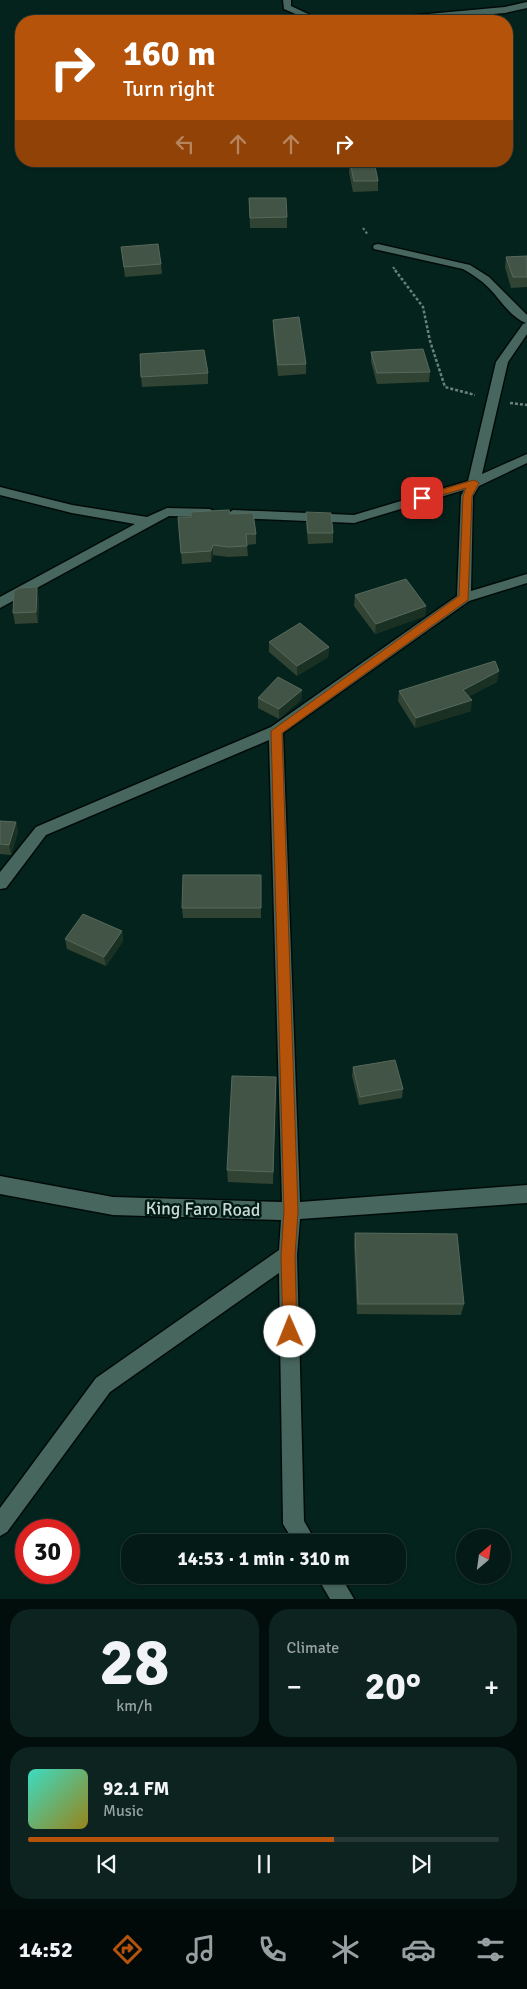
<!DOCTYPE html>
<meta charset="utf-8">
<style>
:root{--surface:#041a16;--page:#0d231f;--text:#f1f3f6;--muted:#97a1a1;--line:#253835;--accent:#b45309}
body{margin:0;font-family:Signika,sans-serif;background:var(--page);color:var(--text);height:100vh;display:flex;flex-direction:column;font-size:19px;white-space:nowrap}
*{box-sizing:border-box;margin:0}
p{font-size:16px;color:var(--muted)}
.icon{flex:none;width:28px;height:28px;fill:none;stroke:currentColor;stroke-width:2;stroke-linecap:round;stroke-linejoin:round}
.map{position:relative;height:1599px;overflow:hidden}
.side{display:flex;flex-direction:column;gap:10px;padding:10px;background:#020e0c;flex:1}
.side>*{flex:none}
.guide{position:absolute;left:15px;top:15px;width:498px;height:152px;border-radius:20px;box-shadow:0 1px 4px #0004,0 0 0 1px var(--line);background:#b45309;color:#fff;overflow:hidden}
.needle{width:32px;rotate:29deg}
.tools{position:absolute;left:456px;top:1529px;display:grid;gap:10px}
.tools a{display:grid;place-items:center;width:55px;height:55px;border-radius:50%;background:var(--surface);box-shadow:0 1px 4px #0004,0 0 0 1px var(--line);font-size:25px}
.speed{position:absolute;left:15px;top:1519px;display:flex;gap:10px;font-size:25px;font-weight:700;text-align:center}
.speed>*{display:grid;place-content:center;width:65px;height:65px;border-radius:50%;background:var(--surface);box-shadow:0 1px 4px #0004,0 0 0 1px var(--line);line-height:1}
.speed .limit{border:8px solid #d22;background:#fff;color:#111}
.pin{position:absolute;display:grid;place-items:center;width:42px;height:42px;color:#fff;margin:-21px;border-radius:10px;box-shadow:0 2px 8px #0006}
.me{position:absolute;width:55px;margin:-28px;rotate:359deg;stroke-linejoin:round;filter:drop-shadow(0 0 4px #0008)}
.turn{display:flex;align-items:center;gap:18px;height:105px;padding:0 25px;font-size:22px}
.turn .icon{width:65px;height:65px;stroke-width:2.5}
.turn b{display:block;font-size:35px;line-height:42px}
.lanes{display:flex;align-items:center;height:48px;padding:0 25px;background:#0003;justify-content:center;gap:25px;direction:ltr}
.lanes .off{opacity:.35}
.big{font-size:38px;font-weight:800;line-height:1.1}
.side .widget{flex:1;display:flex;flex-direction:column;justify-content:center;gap:8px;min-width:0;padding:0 18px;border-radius:20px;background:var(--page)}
.side .dial{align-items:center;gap:0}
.dial b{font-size:65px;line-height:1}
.song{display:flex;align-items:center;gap:15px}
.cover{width:60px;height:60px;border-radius:8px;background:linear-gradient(135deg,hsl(170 70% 55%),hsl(50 70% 35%))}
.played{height:5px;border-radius:2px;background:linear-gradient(90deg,var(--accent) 65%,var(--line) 65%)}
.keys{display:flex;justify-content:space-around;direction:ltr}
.heat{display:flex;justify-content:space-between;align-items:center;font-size:28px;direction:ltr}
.side .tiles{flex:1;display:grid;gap:10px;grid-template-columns:1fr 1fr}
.widget:last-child{grid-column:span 2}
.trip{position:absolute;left:121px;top:1534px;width:285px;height:50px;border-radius:20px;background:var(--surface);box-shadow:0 1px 4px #0004,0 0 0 1px var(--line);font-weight:800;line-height:50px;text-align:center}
.dock{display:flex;height:80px;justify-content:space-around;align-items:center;background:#020a09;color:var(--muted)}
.dock .icon{width:35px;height:35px}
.dock .selected{color:var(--accent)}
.dock b{font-size:22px;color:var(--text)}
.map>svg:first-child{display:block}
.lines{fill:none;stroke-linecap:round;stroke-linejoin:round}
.street-casing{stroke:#000b08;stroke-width:3}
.path-far1{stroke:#69807b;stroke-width:2;stroke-dasharray:2.5 2;stroke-linecap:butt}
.path{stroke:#69807b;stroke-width:2.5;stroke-dasharray:3 2;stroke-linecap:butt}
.street{fill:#47665e;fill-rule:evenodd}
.wall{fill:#314333}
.shaded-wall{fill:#193023}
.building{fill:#425445;stroke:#57695c}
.route{fill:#b45309;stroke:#753606}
.labels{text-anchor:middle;stroke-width:5;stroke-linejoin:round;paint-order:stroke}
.near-street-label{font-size:18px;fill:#cadbd6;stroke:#001a14}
</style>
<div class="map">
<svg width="527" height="1599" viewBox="0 0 527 1599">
<rect width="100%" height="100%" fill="#05231d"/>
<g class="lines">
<defs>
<g id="street">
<polygon points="283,0 291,0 291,6 323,21 312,21 284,9"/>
<polygon points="527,2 527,8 505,13 409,21 380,21 384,18 505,7"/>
<polygon points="264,17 303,18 307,21 242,21 246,18"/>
<path d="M378,244L470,265L489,277L527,315V334L508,362L482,474L527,454V463L479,486L473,496L471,591L527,574V583L469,601L283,733L300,1202L527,1185V1203L300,1219L297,1255L304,1521L316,1542H294L283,1524L279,1273L110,1392L7,1532L0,1536V1508L96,1378L279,1250L281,1220L113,1215L0,1194V1176L113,1197L282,1202L269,740L46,835L6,888L0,889V872L36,827L271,727L457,596L461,496L464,490L354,523L233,518L227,514L233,510L354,515L468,481L496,362L523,324L526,323C510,317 500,299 489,288C481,280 472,274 463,269L374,249L373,247L374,245Z"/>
<polygon points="0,487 72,505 147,517 167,508 210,509 216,513 210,517 169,516 0,608 0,597 135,524 72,513 0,495"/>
<polygon points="316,1575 340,1575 354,1599 330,1599"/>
</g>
</defs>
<use href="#street" class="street-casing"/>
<g class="path-far1">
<polyline points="363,228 368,235"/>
<polyline points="393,267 396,271"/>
</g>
<g class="path">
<polyline points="395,270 423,307 430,341 445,387 475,395"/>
<polyline points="510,403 527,405"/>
</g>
<use href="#street" class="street"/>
</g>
<g class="wall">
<polygon points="21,95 21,111 16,108 15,98"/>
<polygon points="350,162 378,181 378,191 353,192 349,172"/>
<polygon points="249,198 287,217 287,228 250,228"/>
<polygon points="121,247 161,264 162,274 125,277"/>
<polygon points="527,256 527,287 511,288 505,267 506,257"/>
<polygon points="273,320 306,364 306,374 278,376 273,330"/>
<polygon points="371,352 430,372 429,382 377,384 371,362"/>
<polygon points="208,373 208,384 142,387 141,377"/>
<polygon points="306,512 333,533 333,543 308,544 306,523"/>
<polygon points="230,514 256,534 256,544 247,545 248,556 228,557 213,555 211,562 182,564 178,517"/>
<polygon points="355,595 426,606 425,616 375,634 354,606"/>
<polygon points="39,598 38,623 15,624 13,613"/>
<polygon points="269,642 329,647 328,657 297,676 269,652"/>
<polygon points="497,682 469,696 471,711 415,728 398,701 399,691"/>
<polygon points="302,690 301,700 279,719 258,708 258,698"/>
<polygon points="0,821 16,822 18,832 11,855 0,854"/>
<polygon points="261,875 261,918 183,918 182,908"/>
<polygon points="122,931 123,941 106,966 67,949 65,939"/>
<polygon points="353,1067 403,1089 402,1098 359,1105 352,1076"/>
<polygon points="276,1077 273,1184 228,1182 227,1170"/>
<polygon points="355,1233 464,1304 461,1315 357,1314 354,1244"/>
</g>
<g class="shaded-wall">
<polygon points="213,545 213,555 211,562 211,551"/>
<polygon points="37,587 39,598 38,623 36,612"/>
<polygon points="426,606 425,616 375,634 376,624"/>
<polygon points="329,647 328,657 297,676 297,666"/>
<polygon points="499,671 497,682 462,700 463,690"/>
<polygon points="302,690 301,700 279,719 279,709"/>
<polygon points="472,700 471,711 415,728 416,718"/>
<polygon points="16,822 18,832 11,855 9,845"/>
<polygon points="122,931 123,941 106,966 104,957"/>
</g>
<g class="building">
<polygon points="21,95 21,101 15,98"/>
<polygon points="374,161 378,181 354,181 350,162"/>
<polygon points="249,198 286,198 287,217 250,218"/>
<polygon points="158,244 161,264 124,267 121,247"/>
<polygon points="527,256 527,277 513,277 506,257"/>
<polygon points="299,317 306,364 278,365 273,320"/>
<polygon points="423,349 430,372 377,373 371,352"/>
<polygon points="204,350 208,373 141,377 140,354"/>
<polygon points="229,510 230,514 253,513 256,534 246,534 247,546 228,547 213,545 211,551 181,553 178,517 191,517 191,512"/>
<polygon points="306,512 331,513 333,533 308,533"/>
<polygon points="406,579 426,606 376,624 355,595"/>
<polygon points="37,587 36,612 13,613 14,591 19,588"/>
<polygon points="300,623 329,647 297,666 269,642"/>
<polygon points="495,661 499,671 463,690 472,700 416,718 399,691"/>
<polygon points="278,677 302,690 279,709 258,698"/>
<polygon points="0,821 16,822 9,845 0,844"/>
<polygon points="183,875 261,875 261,908 182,908"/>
<polygon points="83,914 122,931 104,957 65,939"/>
<polygon points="395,1060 403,1089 360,1097 353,1067"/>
<polygon points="232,1076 276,1077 273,1172 227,1170"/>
<polygon points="355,1233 457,1234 464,1304 358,1304"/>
</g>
<polygon class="route" points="474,480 479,483 472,496 468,600 282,733 298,1211 295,1256 297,1332 295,1337 290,1340 285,1337 283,1332 281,1256 284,1211 271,731 459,596 463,496 466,488 422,501 418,498 419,496"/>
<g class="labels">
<g class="near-street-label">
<text transform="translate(203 1209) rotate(1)" y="6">King Faro Road</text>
</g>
</g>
</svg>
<div class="tools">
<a><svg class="needle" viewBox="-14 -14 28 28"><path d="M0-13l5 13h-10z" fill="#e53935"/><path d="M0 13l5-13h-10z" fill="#97a1a1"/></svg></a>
</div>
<div class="speed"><div class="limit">30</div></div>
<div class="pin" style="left:422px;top:498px;background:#d93025"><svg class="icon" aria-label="arrive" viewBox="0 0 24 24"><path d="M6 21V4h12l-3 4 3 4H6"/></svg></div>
<svg class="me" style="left:290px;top:1332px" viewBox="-20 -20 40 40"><circle r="19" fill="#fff"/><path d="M0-13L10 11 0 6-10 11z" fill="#b45309"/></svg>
<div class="trip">14:53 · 1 min · 310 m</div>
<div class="guide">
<div class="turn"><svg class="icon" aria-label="right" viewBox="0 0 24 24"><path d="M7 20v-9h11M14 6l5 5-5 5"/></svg><div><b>160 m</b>Turn right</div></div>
<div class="lanes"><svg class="icon off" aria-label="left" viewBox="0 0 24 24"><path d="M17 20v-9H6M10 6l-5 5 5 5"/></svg><svg class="icon off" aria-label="ahead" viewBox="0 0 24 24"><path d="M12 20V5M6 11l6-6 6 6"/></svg><svg class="icon off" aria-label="ahead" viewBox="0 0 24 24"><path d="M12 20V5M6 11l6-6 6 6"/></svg><svg class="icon" aria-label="right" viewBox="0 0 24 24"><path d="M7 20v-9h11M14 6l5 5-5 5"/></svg></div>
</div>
</div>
<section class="side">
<div class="tiles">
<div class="widget dial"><b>28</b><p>km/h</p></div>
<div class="widget"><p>Climate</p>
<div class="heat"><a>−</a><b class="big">20°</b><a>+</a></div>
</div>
<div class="widget">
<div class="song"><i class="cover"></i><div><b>92.1 FM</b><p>Music</p></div></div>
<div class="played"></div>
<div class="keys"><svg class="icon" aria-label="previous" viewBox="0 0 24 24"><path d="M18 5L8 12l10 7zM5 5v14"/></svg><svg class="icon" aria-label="pause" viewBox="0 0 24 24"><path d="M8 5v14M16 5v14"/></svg><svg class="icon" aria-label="next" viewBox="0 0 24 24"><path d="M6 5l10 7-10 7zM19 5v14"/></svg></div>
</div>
</div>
</section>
<nav class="dock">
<b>14:52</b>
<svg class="icon selected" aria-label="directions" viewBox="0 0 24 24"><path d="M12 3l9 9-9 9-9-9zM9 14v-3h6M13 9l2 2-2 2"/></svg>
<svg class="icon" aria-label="music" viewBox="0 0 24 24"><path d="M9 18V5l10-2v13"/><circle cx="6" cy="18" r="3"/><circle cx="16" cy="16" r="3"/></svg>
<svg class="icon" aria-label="phone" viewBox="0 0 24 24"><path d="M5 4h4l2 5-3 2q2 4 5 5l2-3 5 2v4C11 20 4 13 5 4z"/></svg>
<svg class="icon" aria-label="climate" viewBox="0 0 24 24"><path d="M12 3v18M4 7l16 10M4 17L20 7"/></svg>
<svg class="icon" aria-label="car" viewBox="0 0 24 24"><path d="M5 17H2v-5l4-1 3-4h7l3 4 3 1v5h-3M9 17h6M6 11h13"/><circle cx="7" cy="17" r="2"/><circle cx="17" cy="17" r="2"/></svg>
<svg class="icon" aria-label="filters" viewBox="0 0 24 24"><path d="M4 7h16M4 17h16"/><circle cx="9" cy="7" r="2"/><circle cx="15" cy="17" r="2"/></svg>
</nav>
